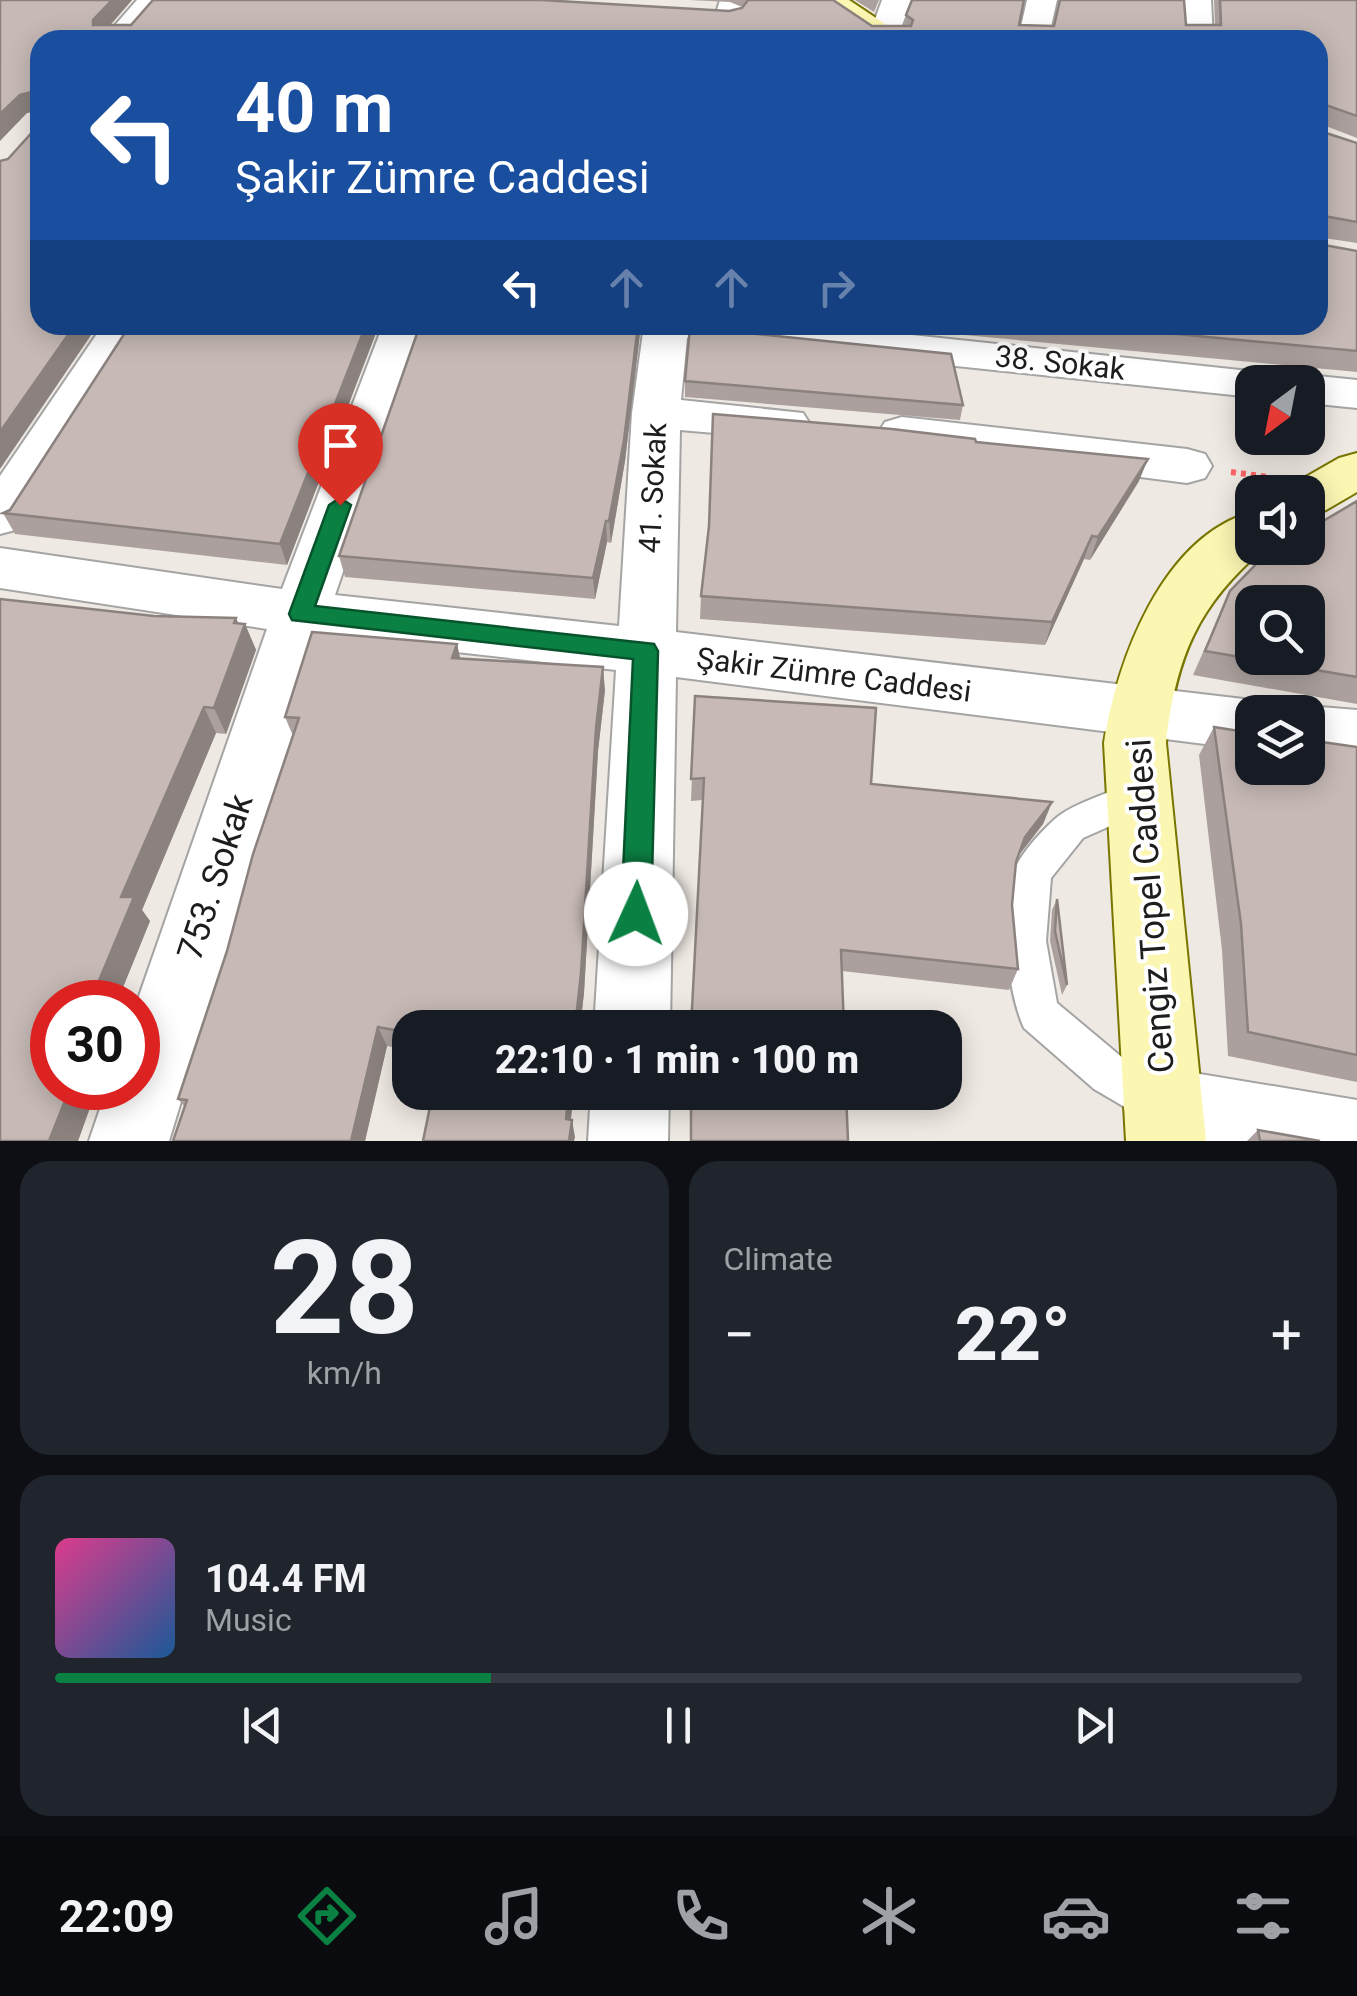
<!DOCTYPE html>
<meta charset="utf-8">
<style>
:root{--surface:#171b24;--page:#20242c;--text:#f1f3f6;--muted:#9ea1a6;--line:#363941;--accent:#0b8043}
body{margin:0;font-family:Roboto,sans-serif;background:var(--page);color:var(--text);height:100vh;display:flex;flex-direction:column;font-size:38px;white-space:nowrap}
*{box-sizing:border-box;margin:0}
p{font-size:32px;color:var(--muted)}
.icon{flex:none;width:55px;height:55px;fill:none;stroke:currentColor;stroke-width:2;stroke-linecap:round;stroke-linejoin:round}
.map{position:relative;height:1141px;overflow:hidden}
.side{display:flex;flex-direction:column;gap:20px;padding:20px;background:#0d0f14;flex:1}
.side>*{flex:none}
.guide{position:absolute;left:30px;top:30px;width:1298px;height:305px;border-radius:30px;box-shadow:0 5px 25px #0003;background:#1a4fa0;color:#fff;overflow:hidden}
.needle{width:65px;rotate:212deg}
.controls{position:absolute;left:1235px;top:365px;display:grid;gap:20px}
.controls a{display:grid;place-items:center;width:90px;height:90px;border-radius:20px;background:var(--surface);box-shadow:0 5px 25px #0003;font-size:50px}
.speed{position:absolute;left:30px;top:980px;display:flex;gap:20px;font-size:50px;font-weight:700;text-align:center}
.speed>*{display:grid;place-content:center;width:130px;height:130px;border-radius:50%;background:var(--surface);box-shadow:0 5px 25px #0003;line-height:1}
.speed .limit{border:15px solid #d22;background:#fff;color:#111}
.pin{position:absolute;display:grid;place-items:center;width:85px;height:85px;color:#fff;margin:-102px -42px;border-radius:50% 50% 50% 0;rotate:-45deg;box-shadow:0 0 10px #0007}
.pin .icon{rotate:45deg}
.me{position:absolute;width:110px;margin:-55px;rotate:2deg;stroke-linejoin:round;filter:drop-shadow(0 0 8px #0008)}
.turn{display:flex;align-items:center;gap:35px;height:210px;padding:0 40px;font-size:45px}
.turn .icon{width:130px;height:130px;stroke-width:2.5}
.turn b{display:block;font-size:70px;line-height:85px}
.lanes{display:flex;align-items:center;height:95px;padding:0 40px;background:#0003;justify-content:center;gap:50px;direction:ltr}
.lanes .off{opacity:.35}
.big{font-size:75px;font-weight:800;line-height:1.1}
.side .card{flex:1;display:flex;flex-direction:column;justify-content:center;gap:15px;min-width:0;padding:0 35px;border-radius:30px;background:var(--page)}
.side .dial{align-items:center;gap:0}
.dial b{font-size:130px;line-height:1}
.song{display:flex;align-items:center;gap:30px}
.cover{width:120px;height:120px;border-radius:15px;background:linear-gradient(135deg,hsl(330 70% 55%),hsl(210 70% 35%))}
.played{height:10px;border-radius:5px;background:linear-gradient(90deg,var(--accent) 35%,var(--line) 35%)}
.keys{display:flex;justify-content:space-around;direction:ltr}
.heat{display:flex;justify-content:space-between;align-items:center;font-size:55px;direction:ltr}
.side .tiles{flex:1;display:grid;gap:20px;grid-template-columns:1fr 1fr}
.card:last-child{grid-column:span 2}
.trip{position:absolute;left:392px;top:1010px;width:570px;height:100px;border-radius:30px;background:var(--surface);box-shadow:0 5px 25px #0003;font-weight:800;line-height:100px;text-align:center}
.menu{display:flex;height:160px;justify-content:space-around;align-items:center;background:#090b0e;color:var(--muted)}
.menu .icon{width:70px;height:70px}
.menu .current{color:var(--accent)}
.menu b{font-size:45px;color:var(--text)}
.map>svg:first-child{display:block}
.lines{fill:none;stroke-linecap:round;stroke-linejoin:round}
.lane-casing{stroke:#a4a4a4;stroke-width:4}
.street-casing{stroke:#a4a4a4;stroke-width:4}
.secondary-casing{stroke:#787500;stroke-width:4}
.path{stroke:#ff6368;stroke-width:6;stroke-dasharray:5 5;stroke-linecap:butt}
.lane{fill:#fff;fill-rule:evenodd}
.street{fill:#fff;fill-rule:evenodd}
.secondary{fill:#fcf6b3;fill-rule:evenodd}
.wall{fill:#aba09d}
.shaded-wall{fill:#8b827f}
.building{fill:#c7bab6;stroke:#8b827f;stroke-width:2.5;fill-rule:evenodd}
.route{fill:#0b8043;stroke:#07532c;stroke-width:2.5}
.labels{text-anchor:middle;stroke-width:8;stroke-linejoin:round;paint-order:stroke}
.street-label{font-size:30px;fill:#1d1d1d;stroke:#fff}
.near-street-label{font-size:35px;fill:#1d1d1d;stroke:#fff}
</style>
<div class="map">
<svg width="1357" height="1141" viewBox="0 0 1357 1141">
<rect width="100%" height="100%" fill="#efe9e3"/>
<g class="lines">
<defs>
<path id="lane" d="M1140,781L1153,785L1158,796L1153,807L1083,838L1051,878L1046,941L1057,1003L1124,1059L1172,1089L1179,1104L1172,1119L1157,1126L1094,1089L1024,1028C1006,988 1000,909 1016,867C1023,851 1042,831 1055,819C1071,804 1118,789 1140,781Z"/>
<g id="street">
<polygon points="137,0 168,0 134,40 102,40"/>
<polygon points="720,0 750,0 738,40 708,40"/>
<polygon points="882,0 912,0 896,40 876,40 870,33"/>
<polygon points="1027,0 1057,0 1048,40 1018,40"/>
<polygon points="1181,0 1211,0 1213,40 1183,40"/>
<polygon points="103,325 147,325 19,529 0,534 0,476"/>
<polygon points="383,325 427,325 335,595 619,626 632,413 644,325 818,325 1268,373 1275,382 1252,382 1252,397 687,338 681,400 803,413 810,424 803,435 786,439 680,430 676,632 1252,700 1274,707 1277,712 1252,712 1252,750 676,677 670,1028 594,1028 616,670 322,637 169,1141 89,1141 107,1088 138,1088 137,1002 267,629 0,588 0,548 282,589"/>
<polygon points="1308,375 1357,380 1357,408 1308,403 1308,382 1289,382"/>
<polygon points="902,417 1187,449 1205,454 1212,466 1205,478 1187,483 885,444 878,433 885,422"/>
<polygon points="1308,706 1357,710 1357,762 1308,756 1308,712 1288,712"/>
<polygon points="1164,1068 1357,1100 1357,1141 1148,1141 1136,1136 1124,1108 1136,1080"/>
<polygon points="591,1092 669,1092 668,1141 588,1141"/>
</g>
<g id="secondary">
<polygon points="813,0 849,0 909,40 872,40"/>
<polygon points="1357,453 1357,492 1326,510 1308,515 1308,492 1286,492 1290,486 1339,458"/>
<path d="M1252,512V548H1265C1198,604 1176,657 1166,743L1206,1141H1126L1104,743C1117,660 1162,537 1252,512Z"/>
</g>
</defs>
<use href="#lane" class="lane-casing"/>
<use href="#street" class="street-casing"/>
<use href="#secondary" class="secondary-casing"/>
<polyline class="path" points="1231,472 1268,477"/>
<use href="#lane" class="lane"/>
<use href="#street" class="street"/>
<use href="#secondary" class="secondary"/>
</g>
<g class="wall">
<polygon points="0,0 132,0 110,25 729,11 742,7 730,2 689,0 833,0 872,26 904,26 906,15 1019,25 1215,25 1214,0 1357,0 1357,138 1323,125 1323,132 1357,143 1357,243 1324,238 1324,245 1357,251 1357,372 858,325 1318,325 40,40 40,325 8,159 35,129 36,111 27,113"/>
<polygon points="855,0 879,0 874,12"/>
<polygon points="379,325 287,565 15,534 3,513"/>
<polygon points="420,325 641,325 625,461 611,543 607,542 595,599 345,577 339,556"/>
<polygon points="685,381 963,405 960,420 685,397"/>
<polygon points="976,442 1139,481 1090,560 1084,559 1045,645 700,619 701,596"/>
<polygon points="1357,501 1357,704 1193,675 1230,591"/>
<polygon points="0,599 154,616 236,618 238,623 245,624 256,650 226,734 216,733 142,910 150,921 117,1002 52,1002 52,1088 97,1088 78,1141 0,1141"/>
<polygon points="457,644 460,659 605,690 598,751 584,993 580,1028 410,1028 410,1051 387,1046 365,1141 173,1141 185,1107 178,1099 227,951 293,736 285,717"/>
<polygon points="695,696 871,784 1052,802 1043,824 1018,856 1016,862 1012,905 1018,969 1009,990 842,971 703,800 691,801"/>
<polygon points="1214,727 1357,747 1357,1082 1228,1056 1222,950 1199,755"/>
<polygon points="1057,899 1067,985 1062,995 1050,941 1052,910"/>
<polygon points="1258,1130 1320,1141 1247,1141"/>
</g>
<g class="shaded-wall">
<polygon points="112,0 132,0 99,38 93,25 93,20"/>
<polygon points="32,92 39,110 27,113 0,141 0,114 20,95"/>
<polygon points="75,325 98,325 0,469 0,432"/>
<polygon points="366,325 379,325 287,565 280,544"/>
<polygon points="638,325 641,325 625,461 611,543 609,521"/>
<polygon points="1148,459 1139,481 1090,560 1098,537"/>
<polygon points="606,521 607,542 595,599 593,578"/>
<polygon points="1092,536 1084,559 1045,645 1052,622"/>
<polygon points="236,618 242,632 245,624 256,650 226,734 214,708"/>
<polygon points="457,644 462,667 452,658"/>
<polygon points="603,667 605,690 598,751 584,993 580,1028 575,1028 596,728"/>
<polygon points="204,707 216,733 142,910 150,921 117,1002 90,1002 121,897"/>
<polygon points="1052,802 1043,824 1016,859 1025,837"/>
<polygon points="378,1027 387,1046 365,1141 351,1141"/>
<polygon points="70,1088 97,1088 78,1141 49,1141"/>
<polygon points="569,1092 574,1092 569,1137 566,1119"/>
<polygon points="572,1120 575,1137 574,1141 569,1141"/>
</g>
<g class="building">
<polygon points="0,0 112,0 93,20 93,25 131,25 153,0 541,0 729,11 742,8 748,0 833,0 872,26 911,26 913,20 906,15 912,0 1024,0 1019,25 1054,26 1060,0 1184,0 1186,25 1221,25 1220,0 1357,0 1357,116 1323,104 1323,132 1357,143 1357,222 1324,216 1324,245 1357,251 1357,351 1080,325 1318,325 1318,40 40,40 40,325 75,325 0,432 0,161 8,159 35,129 36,96 32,92 20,95 0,114"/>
<polygon points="130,325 366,325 280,544 3,513 10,510"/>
<polygon points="420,325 638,325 624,440 609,521 606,521 593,578 339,556"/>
<polygon points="690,327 951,354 963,405 685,381"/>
<polygon points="713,414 892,429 975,439 976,442 1148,459 1098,537 1092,536 1052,622 701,596 709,526"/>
<path d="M1357,501V677L1205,651L1230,591L1264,556L1279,548H1308V530ZM1252,602H1308V658H1252Z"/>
<polygon points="0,599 154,616 236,618 234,623 245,624 214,708 204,707 121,897 134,897 90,1002 52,1002 52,1088 70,1088 49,1141 0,1141"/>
<polygon points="312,632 457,644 452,658 603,667 596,728 581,973 575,1028 410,1028 410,1033 378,1027 351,1141 173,1141 187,1100 178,1099 227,951 253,854 299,718 285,717"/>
<polygon points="695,696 876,708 871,784 1052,802 1025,837 1016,862 1012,905 1018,969 841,950 844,1028 691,1028 704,778 691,779"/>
<polygon points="1214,727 1252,733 1252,768 1308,768 1308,740 1357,747 1357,1055 1248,1032 1241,924"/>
<polygon points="1057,899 1067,985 1055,931"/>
<polygon points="433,1092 569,1092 566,1119 572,1120 569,1141 423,1141"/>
<polygon points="691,1092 846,1092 848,1141 691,1141"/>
<polygon points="1258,1130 1320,1141 1260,1141"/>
</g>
<polygon class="route" points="340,498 351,505 315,606 654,644 658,651 651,914 646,924 636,928 626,924 621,914 633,659 292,620 289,614 329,505"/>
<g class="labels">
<g class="street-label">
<text transform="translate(1060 363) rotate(6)" y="10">38. Sokak</text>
<text transform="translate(653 488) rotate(-87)" y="10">41. Sokak</text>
<text transform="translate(834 675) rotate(7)" y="10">Şakir Zümre Caddesi</text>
</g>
<g class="near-street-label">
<text transform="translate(215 877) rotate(-72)" y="12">753. Sokak</text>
<text transform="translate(1150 906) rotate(-94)" y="12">Cengiz Topel Caddesi</text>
</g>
</g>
</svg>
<div class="controls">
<a><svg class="needle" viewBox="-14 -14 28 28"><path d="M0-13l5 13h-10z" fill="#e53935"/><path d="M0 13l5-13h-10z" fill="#9ea1a6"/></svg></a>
<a><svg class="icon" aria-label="sound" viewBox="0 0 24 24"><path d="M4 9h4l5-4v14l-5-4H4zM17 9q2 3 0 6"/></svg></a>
<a><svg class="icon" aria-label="search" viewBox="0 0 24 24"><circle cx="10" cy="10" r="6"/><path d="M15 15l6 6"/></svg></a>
<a><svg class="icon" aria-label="layers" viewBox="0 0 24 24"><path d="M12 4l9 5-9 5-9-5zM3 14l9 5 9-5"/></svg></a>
</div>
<div class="speed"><div class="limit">30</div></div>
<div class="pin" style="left:340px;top:505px;background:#d93025"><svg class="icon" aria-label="arrive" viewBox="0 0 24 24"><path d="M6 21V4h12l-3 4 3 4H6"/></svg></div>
<svg class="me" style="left:636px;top:914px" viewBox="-20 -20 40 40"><circle r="19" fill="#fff"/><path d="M0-13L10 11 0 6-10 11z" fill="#0b8043"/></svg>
<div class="trip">22:10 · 1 min · 100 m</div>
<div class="guide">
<div class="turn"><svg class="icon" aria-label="left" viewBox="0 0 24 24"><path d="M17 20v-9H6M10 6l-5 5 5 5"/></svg><div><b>40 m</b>Şakir Zümre Caddesi</div></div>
<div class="lanes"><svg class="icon" aria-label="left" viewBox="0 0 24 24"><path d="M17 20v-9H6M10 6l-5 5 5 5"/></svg><svg class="icon off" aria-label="ahead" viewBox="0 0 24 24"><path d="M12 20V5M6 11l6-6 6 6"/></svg><svg class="icon off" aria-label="ahead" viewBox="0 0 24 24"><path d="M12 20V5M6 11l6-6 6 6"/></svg><svg class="icon off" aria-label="right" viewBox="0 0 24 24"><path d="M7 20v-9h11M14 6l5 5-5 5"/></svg></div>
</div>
</div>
<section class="side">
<div class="tiles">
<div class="card dial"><b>28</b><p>km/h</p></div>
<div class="card"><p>Climate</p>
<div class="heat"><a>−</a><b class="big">22°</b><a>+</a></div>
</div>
<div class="card">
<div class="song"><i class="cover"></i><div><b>104.4 FM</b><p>Music</p></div></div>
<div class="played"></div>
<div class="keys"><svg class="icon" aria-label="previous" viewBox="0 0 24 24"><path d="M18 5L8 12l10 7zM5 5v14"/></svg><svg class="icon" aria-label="pause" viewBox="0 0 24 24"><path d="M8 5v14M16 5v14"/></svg><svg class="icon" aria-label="next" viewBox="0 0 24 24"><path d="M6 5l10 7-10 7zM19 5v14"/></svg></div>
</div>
</div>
</section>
<nav class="menu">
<b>22:09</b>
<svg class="icon current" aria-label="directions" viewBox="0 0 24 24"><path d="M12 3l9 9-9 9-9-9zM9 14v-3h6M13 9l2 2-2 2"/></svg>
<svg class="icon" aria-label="music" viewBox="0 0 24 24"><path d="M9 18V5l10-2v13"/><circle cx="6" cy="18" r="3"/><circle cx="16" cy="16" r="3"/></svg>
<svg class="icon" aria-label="phone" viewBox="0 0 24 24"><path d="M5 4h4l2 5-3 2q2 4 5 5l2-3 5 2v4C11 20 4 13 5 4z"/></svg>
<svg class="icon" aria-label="climate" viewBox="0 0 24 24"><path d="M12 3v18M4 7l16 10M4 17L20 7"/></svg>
<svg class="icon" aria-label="car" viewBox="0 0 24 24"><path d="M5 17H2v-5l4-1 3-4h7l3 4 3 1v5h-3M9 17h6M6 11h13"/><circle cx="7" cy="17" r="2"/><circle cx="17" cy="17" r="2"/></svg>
<svg class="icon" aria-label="filters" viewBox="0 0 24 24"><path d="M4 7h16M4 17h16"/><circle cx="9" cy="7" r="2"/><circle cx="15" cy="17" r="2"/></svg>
</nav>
